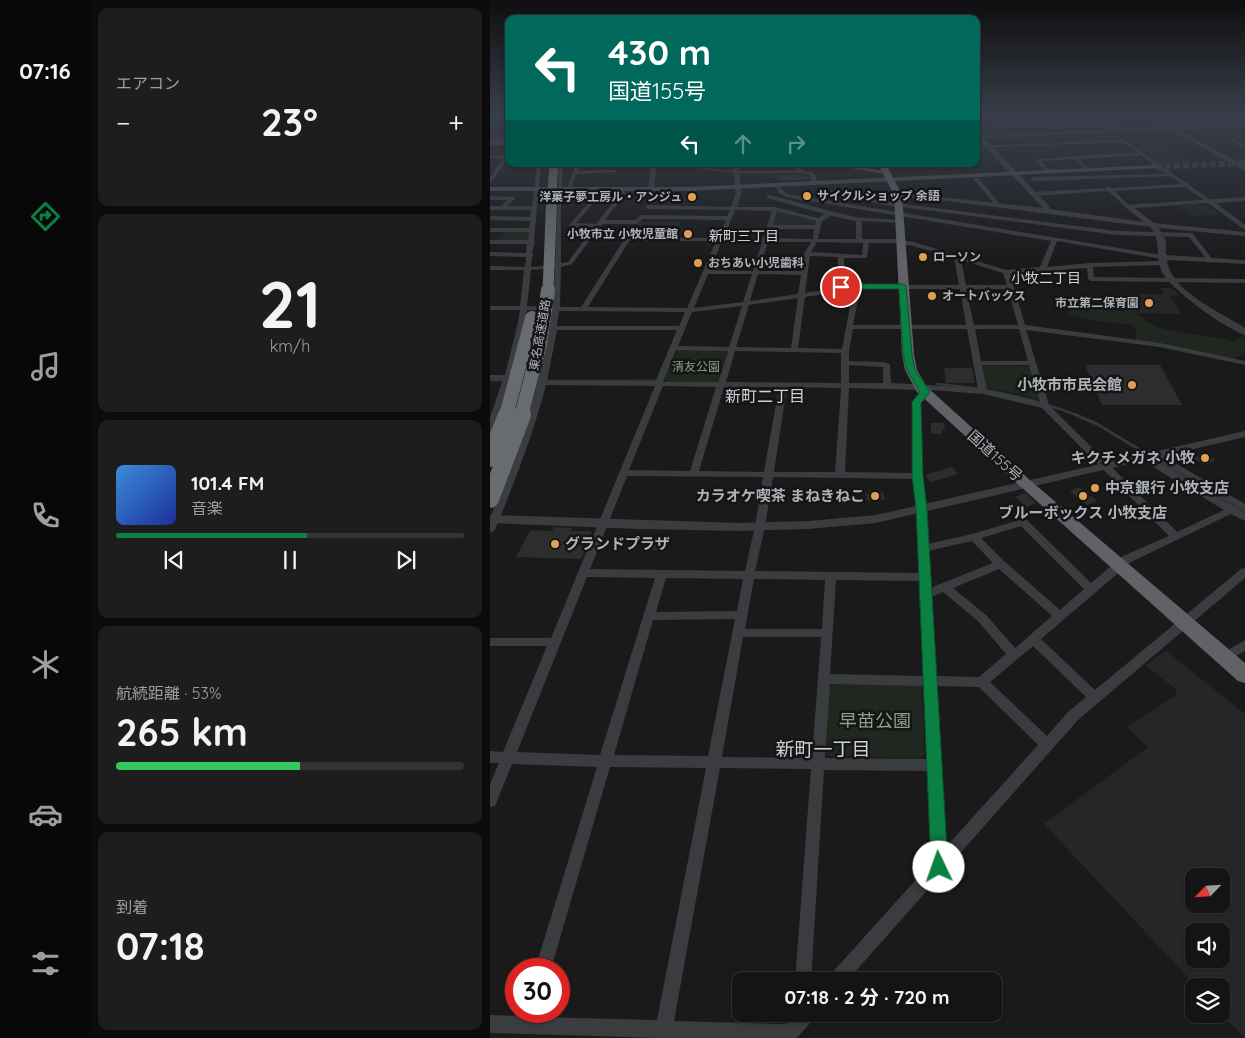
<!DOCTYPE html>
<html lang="ja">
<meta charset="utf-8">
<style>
:root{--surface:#141414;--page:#1d1d1d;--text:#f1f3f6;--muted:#9d9ea0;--line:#333334;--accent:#0b8043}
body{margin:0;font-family:Quicksand,"Noto Sans JP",sans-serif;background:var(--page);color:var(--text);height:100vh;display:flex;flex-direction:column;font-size:19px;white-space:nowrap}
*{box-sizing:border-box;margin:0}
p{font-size:16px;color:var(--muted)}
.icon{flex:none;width:28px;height:28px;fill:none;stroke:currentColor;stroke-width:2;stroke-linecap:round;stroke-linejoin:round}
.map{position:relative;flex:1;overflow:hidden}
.sheet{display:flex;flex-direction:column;gap:8px;padding:8px;background:#0b0b0b;width:400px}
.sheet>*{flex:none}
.hud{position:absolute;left:15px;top:15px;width:475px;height:152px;border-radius:10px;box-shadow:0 1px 4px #0004,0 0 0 1px var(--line);background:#00695c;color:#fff;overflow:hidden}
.needle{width:32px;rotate:245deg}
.fabs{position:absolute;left:695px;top:868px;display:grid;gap:10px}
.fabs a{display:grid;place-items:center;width:45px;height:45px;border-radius:10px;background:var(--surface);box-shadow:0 1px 4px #0004,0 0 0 1px var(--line);font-size:25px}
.speed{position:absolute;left:15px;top:958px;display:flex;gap:10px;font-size:25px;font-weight:700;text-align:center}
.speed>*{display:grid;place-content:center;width:65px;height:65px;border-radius:50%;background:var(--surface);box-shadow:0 1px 4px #0004,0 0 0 1px var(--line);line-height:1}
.speed .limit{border:8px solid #d22;background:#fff;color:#111}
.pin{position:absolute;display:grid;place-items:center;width:42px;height:42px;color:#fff;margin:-21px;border:2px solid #fff;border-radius:50%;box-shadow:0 1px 5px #0007}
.me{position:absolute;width:55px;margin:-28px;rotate:357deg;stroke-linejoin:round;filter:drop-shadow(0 0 4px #0008)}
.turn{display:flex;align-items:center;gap:18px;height:105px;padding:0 20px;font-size:22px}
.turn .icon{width:65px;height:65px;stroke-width:2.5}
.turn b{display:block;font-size:35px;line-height:42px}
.lanes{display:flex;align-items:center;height:48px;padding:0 20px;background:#0003;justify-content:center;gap:25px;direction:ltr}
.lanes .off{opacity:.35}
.big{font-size:38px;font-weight:700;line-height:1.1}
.sheet .tile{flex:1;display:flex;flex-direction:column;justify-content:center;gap:8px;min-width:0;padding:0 18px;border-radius:10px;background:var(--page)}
.sheet .dial{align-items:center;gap:0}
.dial b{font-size:65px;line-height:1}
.song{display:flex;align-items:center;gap:15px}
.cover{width:60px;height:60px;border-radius:8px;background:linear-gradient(135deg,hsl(210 70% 55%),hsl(230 70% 35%))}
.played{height:5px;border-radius:2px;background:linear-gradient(90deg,var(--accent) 55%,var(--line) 55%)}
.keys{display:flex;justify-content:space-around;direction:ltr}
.heat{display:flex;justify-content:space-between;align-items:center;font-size:28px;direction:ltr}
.charge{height:8px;border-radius:4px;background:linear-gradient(90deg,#34c759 53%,var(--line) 0)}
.trip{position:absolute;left:242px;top:972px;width:270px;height:50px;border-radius:10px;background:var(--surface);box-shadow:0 1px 4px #0004,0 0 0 1px var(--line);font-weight:700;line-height:50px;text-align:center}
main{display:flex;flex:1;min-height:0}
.menu{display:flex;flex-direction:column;width:90px;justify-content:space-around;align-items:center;background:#080808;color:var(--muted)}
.menu .icon{width:35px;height:35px}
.menu .selected{color:var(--accent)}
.menu b{font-size:22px;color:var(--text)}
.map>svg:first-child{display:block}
.built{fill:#262628;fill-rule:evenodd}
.green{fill:#202620}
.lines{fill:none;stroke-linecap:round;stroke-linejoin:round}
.stream-far2{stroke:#31393e;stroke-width:1}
.stream-far1{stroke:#31393e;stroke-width:2.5}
.stream{stroke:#31393e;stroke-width:3}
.building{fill:#2d2d2f}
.secondary-tunnel{stroke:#38383b;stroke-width:6;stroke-dasharray:6 3;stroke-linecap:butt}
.minor{fill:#3b3c40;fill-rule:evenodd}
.tertiary{fill:#3b3c40;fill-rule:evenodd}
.secondary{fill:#494c50;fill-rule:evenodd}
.trunk{fill:#606268;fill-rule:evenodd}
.rail-casing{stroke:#4e5155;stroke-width:2}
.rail{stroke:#151516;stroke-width:1;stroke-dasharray:4.5;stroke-linecap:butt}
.motorway-bridge-far3{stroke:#686b70;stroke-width:9}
.motorway-bridge-far2{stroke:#686b70;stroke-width:11}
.motorway-bridge-far1{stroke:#686b70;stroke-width:14}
.motorway-bridge{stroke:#686b70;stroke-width:18}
.route{fill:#0b8043;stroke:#07532c}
.poi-dot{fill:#dca151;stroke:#151516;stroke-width:2}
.labels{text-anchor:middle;stroke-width:5;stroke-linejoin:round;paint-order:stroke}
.far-poi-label{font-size:12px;font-weight:bold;fill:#aeb2b9;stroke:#151516;text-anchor:start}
.far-street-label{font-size:12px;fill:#aeb2b9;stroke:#151516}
.far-park-label{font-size:12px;fill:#88a287;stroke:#151516}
.far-neighbourhood-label{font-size:14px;fill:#ced1d6;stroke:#151516}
.poi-label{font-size:15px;font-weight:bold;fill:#aeb2b9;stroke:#151516;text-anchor:end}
.street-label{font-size:15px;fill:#aeb2b9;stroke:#151516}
.neighbourhood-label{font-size:16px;fill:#ced1d6;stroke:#151516}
.near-park-label{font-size:18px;fill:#88a287;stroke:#151516}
.near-neighbourhood-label{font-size:19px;fill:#ced1d6;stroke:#151516}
</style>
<main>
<nav class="menu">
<b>07:16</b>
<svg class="icon selected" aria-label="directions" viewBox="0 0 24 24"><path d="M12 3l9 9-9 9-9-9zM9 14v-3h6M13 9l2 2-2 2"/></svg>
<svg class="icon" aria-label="music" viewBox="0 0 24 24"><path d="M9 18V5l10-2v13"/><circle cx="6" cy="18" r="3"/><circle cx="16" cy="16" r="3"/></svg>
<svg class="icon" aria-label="phone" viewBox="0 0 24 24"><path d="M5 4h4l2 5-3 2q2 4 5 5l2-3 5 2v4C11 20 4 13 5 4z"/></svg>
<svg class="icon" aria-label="climate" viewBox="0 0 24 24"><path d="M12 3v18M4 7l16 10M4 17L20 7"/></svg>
<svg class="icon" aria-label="car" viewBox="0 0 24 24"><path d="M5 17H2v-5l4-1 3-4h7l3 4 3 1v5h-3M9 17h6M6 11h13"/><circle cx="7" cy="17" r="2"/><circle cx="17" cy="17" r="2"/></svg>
<svg class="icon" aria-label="filters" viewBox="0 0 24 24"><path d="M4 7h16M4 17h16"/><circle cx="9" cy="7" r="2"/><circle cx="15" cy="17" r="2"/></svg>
</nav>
<section class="sheet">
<div class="tile"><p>エアコン</p>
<div class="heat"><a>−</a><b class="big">23°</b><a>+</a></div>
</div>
<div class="tile dial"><b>21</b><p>km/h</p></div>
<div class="tile">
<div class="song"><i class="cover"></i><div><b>101.4 FM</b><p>音楽</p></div></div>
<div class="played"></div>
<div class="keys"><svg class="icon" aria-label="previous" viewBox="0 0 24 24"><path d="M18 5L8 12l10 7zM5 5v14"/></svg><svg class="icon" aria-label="pause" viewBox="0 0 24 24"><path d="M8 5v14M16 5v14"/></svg><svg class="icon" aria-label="next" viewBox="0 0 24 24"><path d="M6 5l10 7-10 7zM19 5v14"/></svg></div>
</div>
<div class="tile"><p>航続距離 · 53%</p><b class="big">265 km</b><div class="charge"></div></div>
<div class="tile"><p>到着</p><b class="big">07:18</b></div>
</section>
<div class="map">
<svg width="755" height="1038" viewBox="0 0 755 1038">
<rect width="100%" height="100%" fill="#1a1a1b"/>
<g class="built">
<polygon points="149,222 191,222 185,233 143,232"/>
<polygon points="671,288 682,288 690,295 680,296 692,314 648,313 646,311 637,311 627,294 673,294"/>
<path d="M676,651L755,714V1038L731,1014V986H706L554,824L658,747L637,727L686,695V689L655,665ZM704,876H731V904H704ZM704,931H731V959H704Z"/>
</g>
<g class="green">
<polygon points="672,146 696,161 697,163 670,164 647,148"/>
<polygon points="706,204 718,206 730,215 702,216 687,205"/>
<polygon points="289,211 327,221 325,226 282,226 287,212"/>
<polygon points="16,231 39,231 38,241 6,241"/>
<path d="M601,295L631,302L637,311H646C660,334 707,334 732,338L743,341L753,336L755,338V354L742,359L652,343L644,339L647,332L642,325L604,321L577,314Z"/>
<polygon points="189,349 237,351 227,383 177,383 174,380 187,351"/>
<polygon points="494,365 540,366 550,401 530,394 496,388 492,366"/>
<polygon points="343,683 428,684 432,687 435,755 430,758 338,756 335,752 339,687"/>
</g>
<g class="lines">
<g class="stream-far2">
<polyline points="181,164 230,170"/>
<polyline points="283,176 287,179"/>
</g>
<g class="stream-far1">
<polyline points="0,380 13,380"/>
<polyline points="56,381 164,381"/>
<path d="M447,384C496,388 543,398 589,416"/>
</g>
<polyline class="stream" points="586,415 607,424 755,513"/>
</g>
<g class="building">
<polygon points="284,175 311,175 319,177 320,179 292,181"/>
<polygon points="595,365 670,365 692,405 612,405"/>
<polygon points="454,368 482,368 485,383 456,383"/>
<polygon points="441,423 454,423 455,430 452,430 452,434 441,434"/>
<polygon points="714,453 726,460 715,465 703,458"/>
<polygon points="462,467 468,474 441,482 435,475"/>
<polygon points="589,487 607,501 597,505 580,491"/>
<polygon points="393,492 395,499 377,501 375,494"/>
<polygon points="535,493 546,503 536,507 525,497"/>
<polygon points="64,527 82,528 81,531 102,531 91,559 26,557 40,530 62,531"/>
<polygon points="157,537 170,537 167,550 153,551"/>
</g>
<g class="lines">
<polyline class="secondary-tunnel" points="666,167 754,163"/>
<g class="minor">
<polygon points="499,115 504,115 514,126 566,123 556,115 561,115 571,123 621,121 613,115 618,115 627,122 513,128"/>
<polygon points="677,115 684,116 733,115 683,118"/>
<polygon points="0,117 19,118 19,120 0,119"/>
<polygon points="19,136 19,138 0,139 0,137"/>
<polygon points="755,137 755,139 745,140 755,146 755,149 738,139"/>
<polygon points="634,140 721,200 721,202 717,202 695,187 624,191 639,205 639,207 637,208 618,191 544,196 541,194 544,192 616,188 618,186 621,188 691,184 681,176 544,181 541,179 544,177 677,174 651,155 589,159 599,170 597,171 584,159 551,161 558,169 574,170 572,172 555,171 545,160 584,156 648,153 633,142 486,148 486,146"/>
<polygon points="17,150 19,150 19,157 0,184 0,178 13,158 0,158 0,156 14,155"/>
<polygon points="755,160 755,162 743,163 741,162"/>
<path d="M47,164H51L44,241L45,242L42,254L44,255L42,257L41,267L65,265L69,164H73L71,197H104L107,199L86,223L106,224L133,190L136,192L115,220H145L151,215L237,216L240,210L158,209L155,207L158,205L241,207L246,192L245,190L248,188L252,192L247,207H285L328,218L335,214L277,198L276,197L279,195L364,217L409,220L412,222L411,223L372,221V239H404L424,242L516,270L550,267L561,241L296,197L289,193L286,188L289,186L297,194L672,255L675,257L672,259L567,241L557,267L600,263L672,261L675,263L672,265L603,267L604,277L755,279V283L601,281L598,279L597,268L520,274L535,325L670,343L755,361V365L670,347L536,330L559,405L687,532L734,510L650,459L648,457L650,455H656L755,514V521L741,514L641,562L551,639L605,690L751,569L755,568V578L588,720L357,981H338L340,975L441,863L437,771L334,770L321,981H305L321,769L230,768L184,1021L295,1024L305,1014H326L323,1020L307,1038H172L0,1033V1015L30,1016L31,1011H49L47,1017L167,1020L216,768L120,767L61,969H45L107,767L22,764L5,806L0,807V784L9,763H0V751L13,752L57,646H0V638H61L165,386L56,385C43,435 24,483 5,530L0,533V518L27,449L45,393L58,337L62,311L37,310C33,351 17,391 4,429L0,432V417L13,379H0V375H15L28,322L30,310H0V306H30L34,270H0V266L35,267L36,257L0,256V252L36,253L37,244H0V240H38L39,232H0V228H39L40,221L0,220V216L40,217L41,210H0V206H11L18,200H0V196L25,197V199L17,206H42ZM71,201H100L79,225L82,227L103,228L78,262L71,263ZM245,210L282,211L273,238H234ZM287,211L326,221L325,225H283ZM341,216L366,221V239H328L332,221ZM153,219L236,220L228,238H135L91,307H70L71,267L82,264L112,224H147ZM282,229H324L323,239L279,238ZM139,241H226L197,308L98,307ZM232,241L272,242L263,271L220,270ZM278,242H321L314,254L312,271H269ZM327,242L373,243L372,255L321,252ZM379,243H404L423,246L464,258L469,285H367L355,287L354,258H377ZM320,256L348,257V288L315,293ZM471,260L513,273L517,285H476ZM65,268L63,307L37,306L41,270ZM218,274H262L253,302L204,308ZM268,274L311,275L308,294L260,301ZM370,289H470L476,325H363ZM476,289H518L528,325H484ZM363,290L352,349L308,348L315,297ZM308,298L301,348L246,347L259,305ZM252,306L239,347L188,346L202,312ZM69,311L195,312L189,326H67ZM363,329H477L488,389L439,385L401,383L400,364L392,362L359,361V351ZM485,329H529L538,361H491ZM67,330H187L165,382L57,381ZM186,350L238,351L228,382H173ZM245,351L351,353V383L236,382ZM359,365L393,367V383H359ZM492,365H539L550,402L497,390ZM173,386L226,387L200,471L139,470ZM234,387H289L274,472L209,471ZM297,387L351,388L345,472H284ZM359,388L432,390L422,402L423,473L355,472ZM441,390L493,394L552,408L679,536L633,556L601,583L537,520L533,519L482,534L438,544L433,476L430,402ZM137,476L273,477L265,526L255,571L100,569ZM283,477L424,479L429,573L265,571L275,526ZM531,526L594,589L570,610L514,561L491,538ZM482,541L503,563L440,588L438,551ZM509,569L562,616L525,648L496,615L463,588ZM97,577L165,578L110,755L27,752ZM176,578L253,579L247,611L166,612ZM264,579L335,580L332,629H255ZM346,580L429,581L433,676L340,674ZM453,592L488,621L516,654L489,677L446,676L441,597ZM245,619L218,756L124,755L163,620ZM253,637H331L322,758L232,757ZM543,646L596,697L578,712L557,736L500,682ZM340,684L434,686L437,759L335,758ZM446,686L489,687L548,745L455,848Z"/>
<polygon points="86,164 90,164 88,171 125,170 127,171 125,172 86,174 81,190 76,191"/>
<polygon points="166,164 164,190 161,192 158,190 161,167 127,168 125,167 127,166"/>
<polygon points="172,164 246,171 307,171 301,164 305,164 313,171 324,173 328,183 323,184 320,175 311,173 246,173 174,165"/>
<polygon points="484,178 488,178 510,204 510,206 506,206 484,180"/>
<polygon points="340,192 408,203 411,205 408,207 338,195 338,193"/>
<polygon points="414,204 627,231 701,233 703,234 723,260 718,261 699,237 627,235 412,207 412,205"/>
<polygon points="665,451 755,504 755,511 662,456 660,454 662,452"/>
<polygon points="755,640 755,651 744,657 740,655 738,652 740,649"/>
</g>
<g class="tertiary">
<path d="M652,115H659L682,127L755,123V127L689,130L755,166V171L681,130L494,138L559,206L560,209L654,222L635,207V205L755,197V201L726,203L755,225V230L718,203L644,208L664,223L755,232V236L669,228L676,241V255L755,260V264L677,260C680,291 731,312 755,328V335C736,329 678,288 671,270C665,255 672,241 660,227L457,201L403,196L327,195L324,193L327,191L414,193L553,208L488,139H486V131L491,135L675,127Z"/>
<polygon points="243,164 249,164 251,190 248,192 245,190"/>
<polygon points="755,431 755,437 386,523 318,529 250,531 148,529 0,523 0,515 250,523 318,521 386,515"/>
</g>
<g class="secondary">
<rect x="0" y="141" width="19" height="4"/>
<polygon points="755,161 755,165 752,164 752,162"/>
<polygon points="343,164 357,164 399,172 396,174 346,166"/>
<polygon points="666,165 668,166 668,168 200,191 0,191 0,187 200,187"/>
</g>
<polygon class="trunk" points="388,164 396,164 412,195 424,354 427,370 437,387 541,481 755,663 755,683 748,681 531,487 427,392 415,370 412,354 404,195"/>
<defs>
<g id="rail">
<polyline points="0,139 19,139"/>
<polyline points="368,164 384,167"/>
</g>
</defs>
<use href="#rail" class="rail-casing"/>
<use href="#rail" class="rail"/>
<polyline class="motorway-bridge-far3" points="62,193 64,164"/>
<polyline class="motorway-bridge-far2" points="58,291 62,192"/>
<g class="motorway-bridge-far1">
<polyline points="16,416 42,318"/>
<polyline points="31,416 50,344 58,290"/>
</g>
<g class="motorway-bridge">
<polyline points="0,458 17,415"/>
<polyline points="0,499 32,415"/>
</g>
</g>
<linearGradient id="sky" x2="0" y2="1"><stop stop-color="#0e0e0f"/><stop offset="0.44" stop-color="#383e4a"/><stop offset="1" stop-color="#383e4a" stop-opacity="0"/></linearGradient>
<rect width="755" height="261" fill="url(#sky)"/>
<polygon class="route" points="367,284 413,284 416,286 422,354 425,370 440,392 431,403 433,476 437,509 458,867 455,873 449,876 443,873 441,867 426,509 422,476 422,402 430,392 417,370 413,354 409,289 367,289 353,291 347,287 351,285 355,286"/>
<g class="poi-dot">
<circle cx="317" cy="196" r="5"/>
<circle cx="202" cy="197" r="5"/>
<circle cx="198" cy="234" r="5"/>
<circle cx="433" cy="257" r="5"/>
<circle cx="208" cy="263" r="5"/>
<circle cx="442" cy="296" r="5"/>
<circle cx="659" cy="303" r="5"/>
<circle cx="642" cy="385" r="5"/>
<circle cx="715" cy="458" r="5"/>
<circle cx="605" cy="488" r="5"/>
<circle cx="385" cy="496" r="5"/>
<circle cx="593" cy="496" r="5"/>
<circle cx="65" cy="544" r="5"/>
</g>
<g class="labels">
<g class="far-poi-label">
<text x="327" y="200">サイクルショップ 余語</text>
<text x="192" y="201" text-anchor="end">洋菓子夢工房ル・アンジュ</text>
<text x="188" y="238" text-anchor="end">小牧市立 小牧児童館</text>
<text x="443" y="261">ローソン</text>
<text x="218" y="267">おちあい小児歯科</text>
<text x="452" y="300">オートバックス</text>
<text x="649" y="307" text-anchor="end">市立第二保育園</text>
</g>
<g class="far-street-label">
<text transform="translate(50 335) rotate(-80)" y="4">東名高速道路</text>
</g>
<g class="far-park-label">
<text x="206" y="371">清友公園</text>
</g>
<g class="far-neighbourhood-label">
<text x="254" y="241">新町三丁目</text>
<text x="556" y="283">小牧二丁目</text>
</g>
<g class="poi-label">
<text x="632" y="390">小牧市市民会館</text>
<text x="705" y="463">キクチメガネ 小牧</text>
<text x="615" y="493" text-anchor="start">中京銀行 小牧支店</text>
<text x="375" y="501">カラオケ喫茶 まねきねこ</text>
<text x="593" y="518" text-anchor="middle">ブルーボックス 小牧支店</text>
<text x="75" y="549" text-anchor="start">グランドプラザ</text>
</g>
<g class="street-label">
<text transform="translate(505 456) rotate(42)" y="5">国道155号</text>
</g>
<g class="neighbourhood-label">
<text x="275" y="402">新町二丁目</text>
</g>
<g class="near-park-label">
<text x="385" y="727">早苗公園</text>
</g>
<g class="near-neighbourhood-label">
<text x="333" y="756">新町一丁目</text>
</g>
</g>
</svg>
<div class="fabs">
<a><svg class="needle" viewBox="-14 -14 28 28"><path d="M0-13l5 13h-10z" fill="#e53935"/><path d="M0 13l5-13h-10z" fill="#9d9ea0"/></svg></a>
<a><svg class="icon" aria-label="sound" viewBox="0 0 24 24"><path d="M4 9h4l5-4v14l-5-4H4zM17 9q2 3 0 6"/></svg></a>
<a><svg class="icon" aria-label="layers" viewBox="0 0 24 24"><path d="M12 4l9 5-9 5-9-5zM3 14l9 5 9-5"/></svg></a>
</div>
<div class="speed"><div class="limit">30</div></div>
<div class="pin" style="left:351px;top:287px;background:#d93025"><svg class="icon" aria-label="arrive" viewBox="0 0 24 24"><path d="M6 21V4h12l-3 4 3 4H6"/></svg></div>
<svg class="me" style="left:449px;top:867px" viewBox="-20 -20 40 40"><circle r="19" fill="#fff"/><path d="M0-13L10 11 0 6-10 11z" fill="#0b8043"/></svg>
<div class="trip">07:18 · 2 分 · 720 m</div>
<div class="hud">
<div class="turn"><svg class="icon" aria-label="left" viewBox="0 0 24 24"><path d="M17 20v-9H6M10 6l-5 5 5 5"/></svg><div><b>430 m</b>国道155号</div></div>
<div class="lanes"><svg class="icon" aria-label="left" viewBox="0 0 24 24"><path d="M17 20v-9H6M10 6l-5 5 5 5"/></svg><svg class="icon off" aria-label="ahead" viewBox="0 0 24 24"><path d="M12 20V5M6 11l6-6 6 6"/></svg><svg class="icon off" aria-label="right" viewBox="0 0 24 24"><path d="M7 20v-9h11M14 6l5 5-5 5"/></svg></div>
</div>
</div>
</main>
